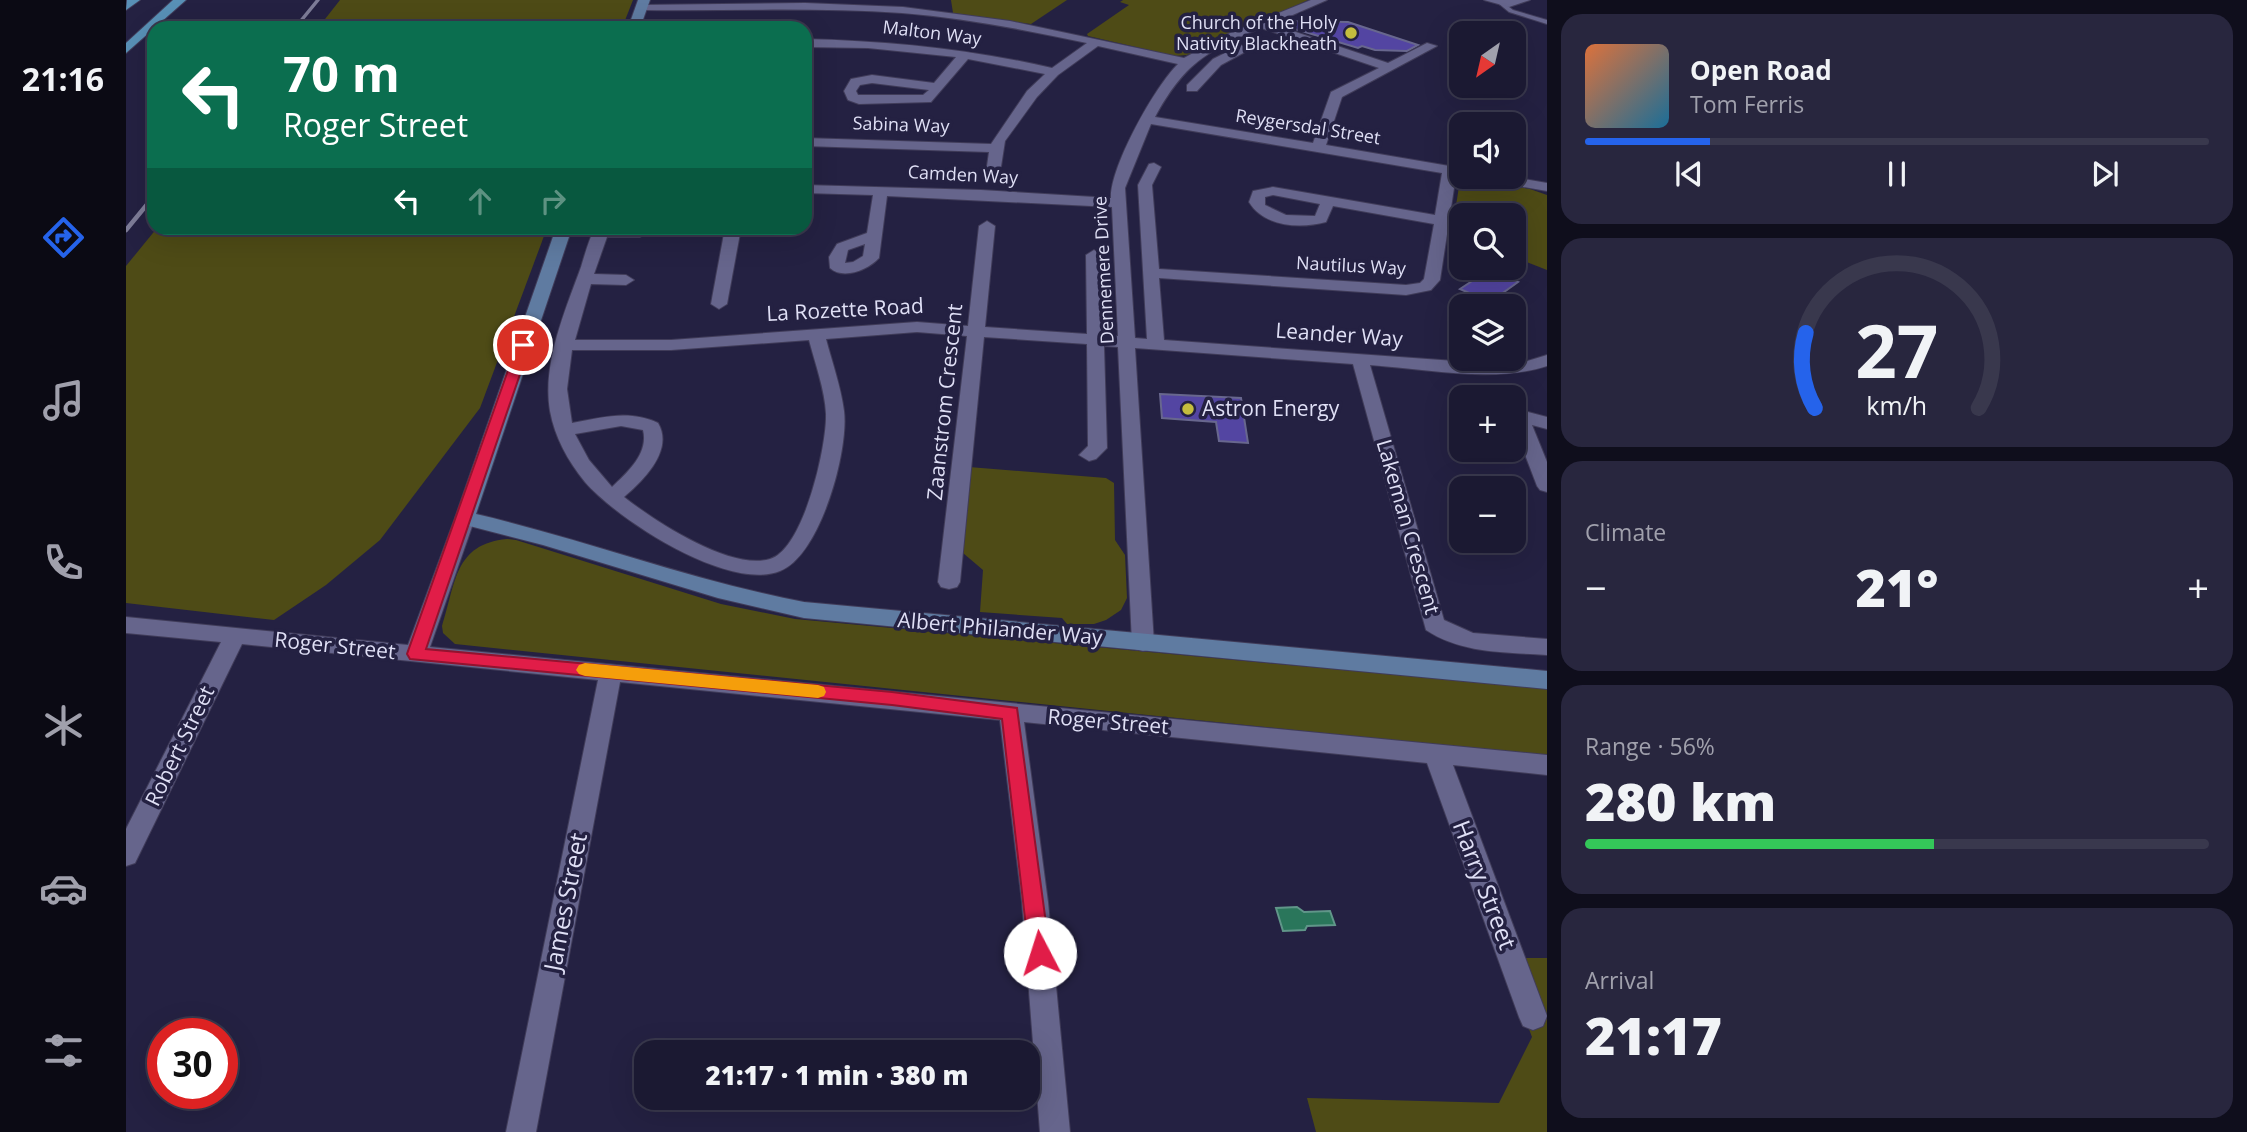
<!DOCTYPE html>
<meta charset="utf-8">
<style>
:root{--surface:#1b1932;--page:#28263e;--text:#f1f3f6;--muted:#a0a0ac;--line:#39384d;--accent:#2563eb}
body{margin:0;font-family:"Open Sans",sans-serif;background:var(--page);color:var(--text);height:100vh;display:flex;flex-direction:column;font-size:26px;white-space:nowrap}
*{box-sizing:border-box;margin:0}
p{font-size:23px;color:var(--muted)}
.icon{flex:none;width:38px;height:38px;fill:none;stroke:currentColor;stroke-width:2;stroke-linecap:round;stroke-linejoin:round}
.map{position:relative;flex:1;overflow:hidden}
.side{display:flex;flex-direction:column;gap:14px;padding:14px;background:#0f0e1c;width:700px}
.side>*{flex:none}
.guide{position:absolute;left:21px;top:21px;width:665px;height:214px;border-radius:21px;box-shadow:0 7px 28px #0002,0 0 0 2px var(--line);background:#0b6e4f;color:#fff;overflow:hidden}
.needle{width:46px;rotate:214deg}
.tools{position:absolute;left:1323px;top:21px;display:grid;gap:14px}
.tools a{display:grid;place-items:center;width:77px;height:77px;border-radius:14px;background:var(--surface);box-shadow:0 7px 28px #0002,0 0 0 2px var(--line);font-size:35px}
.speed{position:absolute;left:21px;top:1018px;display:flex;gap:14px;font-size:35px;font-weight:700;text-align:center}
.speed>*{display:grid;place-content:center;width:91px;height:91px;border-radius:50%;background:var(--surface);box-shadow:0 7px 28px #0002,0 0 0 2px var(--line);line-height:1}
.speed .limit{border:10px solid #d22;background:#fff;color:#111}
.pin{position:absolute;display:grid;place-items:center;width:60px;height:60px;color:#fff;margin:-30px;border:4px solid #fff;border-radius:50%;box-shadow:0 2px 7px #0007}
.me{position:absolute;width:77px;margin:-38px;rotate:355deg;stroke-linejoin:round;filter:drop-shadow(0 0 5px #0008)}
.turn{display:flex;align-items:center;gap:24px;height:147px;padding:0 21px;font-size:32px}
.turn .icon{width:91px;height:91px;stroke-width:2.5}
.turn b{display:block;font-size:49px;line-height:60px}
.lanes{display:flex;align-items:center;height:66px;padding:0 21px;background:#0003;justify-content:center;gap:35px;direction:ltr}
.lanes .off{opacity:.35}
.big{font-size:52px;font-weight:800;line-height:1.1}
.side .card{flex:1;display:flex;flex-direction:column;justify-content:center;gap:10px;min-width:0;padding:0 24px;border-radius:21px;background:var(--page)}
.side .dial{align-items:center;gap:0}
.dial svg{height:182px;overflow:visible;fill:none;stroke:var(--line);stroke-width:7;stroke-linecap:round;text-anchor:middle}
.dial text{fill:var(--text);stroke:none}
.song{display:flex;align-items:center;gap:21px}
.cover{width:84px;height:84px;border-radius:10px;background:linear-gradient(135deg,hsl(20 70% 55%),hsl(200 70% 35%))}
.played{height:7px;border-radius:4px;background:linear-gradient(90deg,var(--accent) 20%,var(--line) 20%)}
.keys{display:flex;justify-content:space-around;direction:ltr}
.heat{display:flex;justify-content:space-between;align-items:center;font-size:38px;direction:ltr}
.charge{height:10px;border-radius:5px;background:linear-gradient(90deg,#34c759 56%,var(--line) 0)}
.trip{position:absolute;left:508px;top:1040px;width:406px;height:70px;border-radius:21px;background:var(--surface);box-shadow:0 7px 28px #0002,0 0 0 2px var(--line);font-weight:800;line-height:70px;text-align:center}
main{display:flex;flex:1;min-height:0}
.dock{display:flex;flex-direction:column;width:126px;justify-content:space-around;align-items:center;background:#0b0a14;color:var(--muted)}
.dock .icon{width:49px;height:49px}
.dock .selected{color:var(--accent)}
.dock b{font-size:32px;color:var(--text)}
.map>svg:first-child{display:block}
.green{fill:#4e4b16}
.water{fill:#2a765b;stroke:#609689;stroke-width:2}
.building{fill:#5345a2;stroke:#68678e;stroke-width:2}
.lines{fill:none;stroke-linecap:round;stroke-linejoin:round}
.lane-casing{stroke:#403c59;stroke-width:2}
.street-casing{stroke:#403c59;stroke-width:2}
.secondary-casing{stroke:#403c59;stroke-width:2}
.primary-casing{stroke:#403c59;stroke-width:2}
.lane{fill:#66658c;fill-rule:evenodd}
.street{fill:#66658c;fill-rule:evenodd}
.secondary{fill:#5f7ba1;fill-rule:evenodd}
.primary{fill:#5890b6;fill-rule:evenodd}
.rail-far1{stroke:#7d7c97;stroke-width:3.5}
.rail{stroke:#7d7c97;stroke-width:4.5}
.route{fill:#e11d48;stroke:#92132f;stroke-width:2}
.slow{fill:#f59e0b}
.poi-dot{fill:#c4bd3e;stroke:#242142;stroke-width:2.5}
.labels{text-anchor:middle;stroke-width:7;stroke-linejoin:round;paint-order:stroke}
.far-poi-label{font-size:18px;fill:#dfdff5;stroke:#242142;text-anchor:end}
.far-street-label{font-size:18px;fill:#dfdff5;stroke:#242142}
.street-label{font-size:21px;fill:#dfdff5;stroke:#242142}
.poi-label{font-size:21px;fill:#dfdff5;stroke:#242142;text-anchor:start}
.near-street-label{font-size:24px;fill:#dfdff5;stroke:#242142}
</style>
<main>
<nav class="dock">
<b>21:16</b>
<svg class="icon selected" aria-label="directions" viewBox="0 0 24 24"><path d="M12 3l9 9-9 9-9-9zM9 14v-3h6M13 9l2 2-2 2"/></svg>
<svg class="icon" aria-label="music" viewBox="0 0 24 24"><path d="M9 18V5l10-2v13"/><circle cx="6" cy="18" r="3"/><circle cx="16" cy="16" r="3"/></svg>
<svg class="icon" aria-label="phone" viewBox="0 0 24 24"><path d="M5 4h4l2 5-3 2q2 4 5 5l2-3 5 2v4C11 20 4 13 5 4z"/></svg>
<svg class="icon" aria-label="climate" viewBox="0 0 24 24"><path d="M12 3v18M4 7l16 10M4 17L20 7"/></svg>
<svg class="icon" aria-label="car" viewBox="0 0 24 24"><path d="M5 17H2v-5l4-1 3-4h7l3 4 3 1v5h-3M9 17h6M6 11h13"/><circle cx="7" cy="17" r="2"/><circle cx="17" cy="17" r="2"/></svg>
<svg class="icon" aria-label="filters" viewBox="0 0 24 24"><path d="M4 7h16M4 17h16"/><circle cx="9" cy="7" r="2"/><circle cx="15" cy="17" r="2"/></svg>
</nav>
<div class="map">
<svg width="1421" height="1132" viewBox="0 0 1421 1132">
<rect width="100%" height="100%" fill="#242142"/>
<g class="green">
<polygon points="214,0 507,0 496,28 192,28"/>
<polygon points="825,0 941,0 905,24 827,13"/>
<polygon points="997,0 1182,0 1061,55 1049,56 962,36 961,34 1003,5 994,2"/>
<polygon points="1341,178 1404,189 1421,195 1421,270 1388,257 1388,215 1335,215 1335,246 1324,244 1334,180"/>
<polygon points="31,228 421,228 354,408 254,540 200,585 148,620 0,603 0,266"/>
<polygon points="843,467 980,478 988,483 989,540 999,555 1001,598 995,610 980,620 968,624 941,624 936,618 854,612 857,570 837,553"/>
<path d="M381,539L390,540L595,604L669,619L1421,689V756L329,644L317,633L316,626C330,583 328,544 381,539Z"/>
<polygon points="1376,958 1421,958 1421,1132 1190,1132 1181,1098 1373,1103 1406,1037"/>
</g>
<polygon class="water" points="1171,907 1178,912 1204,911 1209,925 1181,926 1179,930 1157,931 1150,908"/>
<g class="building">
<polygon points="1161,21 1222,22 1292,45 1281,51 1249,50 1236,46 1232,48 1156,25"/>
<polygon points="1363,270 1392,282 1364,302 1334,289"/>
<polygon points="1034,394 1115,398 1122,443 1093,441 1090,422 1036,418"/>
</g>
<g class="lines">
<defs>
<polygon id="lane" points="1375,1 1387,10 1421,20 1421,24 1383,12 1372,3"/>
<g id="street">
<path d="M1185,0H1201L1146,24L1262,63L1301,43L1311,46L1216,97L1200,145L1335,168V176L1330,175L1314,280L1305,290L1280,295L1033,278L1038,340L1371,364L1395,363L1421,355V366C1369,383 1300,369 1244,365L1318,620L1347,633L1421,639V655C1380,652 1336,654 1300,630L1227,364L1009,348L1028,643L1025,649L1017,651L1009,649L1006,643L992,347L978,346L981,448L970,459L963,461L953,455L962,446L961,344L858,337L834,582L831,587L823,589L815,587L812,582L841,336L791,332L700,339C706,362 715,387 718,411C723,451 694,556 654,571C603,592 492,520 459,482C442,461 429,438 424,411C416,364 439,311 455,267C459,254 463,239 469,228H514L522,232L514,237H481L468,274L500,275L508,280L500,285L465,284L449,340H545L791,322L842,326L853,226L861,221L869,226L859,327L961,334L960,255L968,250L976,255L978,335L992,336L986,207L761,196L753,258C742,270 717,280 704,268L703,257L711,244L741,233L747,195L679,193V185L855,190L985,198C984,167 1029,86 1052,64L972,46L932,75L911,97L879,141L874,173L867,177L860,173L863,152L679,146V138L865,144L901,91L919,74L842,59L805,102L733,104L722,100L718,91L725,79L746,75L808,83L830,57L742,48L679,47V39C763,41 844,49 926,68L961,43C900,30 838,18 776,13C689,7 602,11 515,10L511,9V5L679,3L777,7L884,21L1058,58L1106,32ZM1135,28L1253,68L1205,92L1187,143L1029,117C1058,64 1080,51 1135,28ZM746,83L803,90L797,95H732L730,91L734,85ZM1025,124L1316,173L1309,215L1147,187L1127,191L1123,202C1138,227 1174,229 1200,222L1207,206L1308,224L1298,279L1294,283L1280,285L1033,269L1026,185L1035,167L1028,163L1023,164L1012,185L1021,339L1009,338L999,188ZM1147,195L1194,204L1189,216L1160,215L1139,205V197ZM739,244L737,256L727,262L719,263L722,250ZM683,340C689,363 699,390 700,414C701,445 678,549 644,559C604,571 529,521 498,497C518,480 548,450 532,423C503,409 475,418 446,423L441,389L446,350H545ZM495,426L517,430C523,453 502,472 486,487L463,460L449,434Z"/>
<polygon points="1358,0 1404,0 1383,7"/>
<polygon points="1115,45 1121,49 1119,52 1095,65 1071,91 1061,91 1061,85 1087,59"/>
<polygon points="1356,177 1387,177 1421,183 1421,191 1363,181"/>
<polygon points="599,228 615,228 601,304 593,309 585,304"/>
<polygon points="1402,412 1421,417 1421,429 1406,425 1421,462 1421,492 1414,490 1411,486 1388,426 1389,419"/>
<polygon points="339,511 346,513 349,518 304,647 1421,755 1421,775 1327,765 1421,1016 1417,1026 1407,1030 1397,1026 1393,1017 1301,763 898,722 922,902 944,1132 914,1132 896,902 874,720 494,682 410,1132 380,1132 472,680 116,644 9,863 0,866 0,829 95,642 0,633 0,617 282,645 329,518 332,513"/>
</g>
<g id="secondary">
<polygon points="512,0 524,0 514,28 502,28"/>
<path d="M430,228H446L350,514C461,540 567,581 678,602L1421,671V689L678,618L592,598L417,545L332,523L329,518Z"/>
</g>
<g id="primary">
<polygon points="14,0 0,10 1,0"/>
<polygon points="47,0 60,0 0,53 0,43"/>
</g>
</defs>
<use href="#lane" class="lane-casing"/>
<use href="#street" class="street-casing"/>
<use href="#secondary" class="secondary-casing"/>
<use href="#primary" class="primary-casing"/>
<use href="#lane" class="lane"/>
<use href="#street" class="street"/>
<use href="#secondary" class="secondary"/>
<use href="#primary" class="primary"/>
<polyline class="rail-far1" points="169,28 192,0"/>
<polyline class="rail" points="0,230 28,196"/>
</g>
<polygon class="route" points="397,341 404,345 300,649 766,692 891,708 924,953 921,960 914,963 906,960 903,953 876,719 766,705 284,659 281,654 391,345"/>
<polygon class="slow" points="459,663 692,685 698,687 700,692 698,696 692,698 459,676 453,674 450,670 453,665"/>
<g class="poi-dot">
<circle cx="1225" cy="33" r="7"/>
<circle cx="1062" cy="409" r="7"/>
</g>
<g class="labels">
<g class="far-poi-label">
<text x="1211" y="29">Church of the Holy<tspan x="1211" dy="21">Nativity Blackheath</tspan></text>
</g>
<g class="far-street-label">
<text transform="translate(806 33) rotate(7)" y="6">Malton Way</text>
<text transform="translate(775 125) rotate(2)" y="6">Sabina Way</text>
<text transform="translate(1182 127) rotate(9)" y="6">Reygersdal Street</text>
<text transform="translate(837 175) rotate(3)" y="6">Camden Way</text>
<text transform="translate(1225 266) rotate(3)" y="6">Nautilus Way</text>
<text transform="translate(978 270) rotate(-93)" y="6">Dennemere Drive</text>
</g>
<g class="street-label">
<text transform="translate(719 310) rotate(-3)" y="7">La Rozette Road</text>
<text transform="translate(1213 335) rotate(4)" y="7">Leander Way</text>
<text transform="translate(819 402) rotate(-84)" y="7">Zaanstrom Crescent</text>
<text transform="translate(1282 527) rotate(74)" y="7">Lakeman Crescent</text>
<text transform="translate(874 629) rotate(5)" y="7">Albert Philander Way</text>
<text transform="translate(209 646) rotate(6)" y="7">Roger Street</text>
<text transform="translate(982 722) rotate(5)" y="7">Roger Street</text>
<text transform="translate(54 746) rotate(-64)" y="7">Robert Street</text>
</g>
<g class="poi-label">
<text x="1076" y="416">Astron Energy</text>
</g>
<g class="near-street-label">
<text transform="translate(1358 885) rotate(69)" y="8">Harry Street</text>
<text transform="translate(440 902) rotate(-79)" y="8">James Street</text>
</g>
</g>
</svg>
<div class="tools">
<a><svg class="needle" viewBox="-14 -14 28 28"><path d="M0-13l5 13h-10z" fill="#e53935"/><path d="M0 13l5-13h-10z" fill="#a0a0ac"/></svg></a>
<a><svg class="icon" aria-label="sound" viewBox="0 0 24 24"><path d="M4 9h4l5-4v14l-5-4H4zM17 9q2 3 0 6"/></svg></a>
<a><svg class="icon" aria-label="search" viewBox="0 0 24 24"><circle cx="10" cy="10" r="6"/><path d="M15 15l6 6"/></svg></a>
<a><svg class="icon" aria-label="layers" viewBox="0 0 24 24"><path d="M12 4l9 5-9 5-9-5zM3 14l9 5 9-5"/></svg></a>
<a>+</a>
<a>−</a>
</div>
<div class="speed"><div class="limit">30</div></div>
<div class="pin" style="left:397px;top:345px;background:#d93025"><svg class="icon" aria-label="arrive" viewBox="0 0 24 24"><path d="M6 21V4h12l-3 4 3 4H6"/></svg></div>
<svg class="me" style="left:914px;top:953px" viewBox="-20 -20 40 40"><circle r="19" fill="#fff"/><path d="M0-13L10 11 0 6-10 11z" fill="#e11d48"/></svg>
<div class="trip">21:17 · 1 min · 380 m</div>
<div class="guide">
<div class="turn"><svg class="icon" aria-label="left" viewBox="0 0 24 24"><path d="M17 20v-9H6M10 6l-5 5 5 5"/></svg><div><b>70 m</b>Roger Street</div></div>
<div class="lanes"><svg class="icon" aria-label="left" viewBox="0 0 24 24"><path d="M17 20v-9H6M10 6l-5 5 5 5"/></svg><svg class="icon off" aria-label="ahead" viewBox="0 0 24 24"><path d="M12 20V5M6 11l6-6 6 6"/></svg><svg class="icon off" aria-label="right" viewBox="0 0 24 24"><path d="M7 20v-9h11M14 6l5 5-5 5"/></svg></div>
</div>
</div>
<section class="side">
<div class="card">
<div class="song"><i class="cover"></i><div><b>Open Road</b><p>Tom Ferris</p></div></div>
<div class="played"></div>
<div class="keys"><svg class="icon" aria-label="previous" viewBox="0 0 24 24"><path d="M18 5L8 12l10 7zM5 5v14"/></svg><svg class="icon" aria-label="pause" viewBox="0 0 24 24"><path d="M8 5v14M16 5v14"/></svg><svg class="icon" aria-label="next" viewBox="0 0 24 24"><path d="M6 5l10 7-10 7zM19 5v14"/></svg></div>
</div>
<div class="card dial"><svg viewBox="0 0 100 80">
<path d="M14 69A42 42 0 1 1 86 69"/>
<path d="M14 69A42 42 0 0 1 10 36" stroke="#2563eb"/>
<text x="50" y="56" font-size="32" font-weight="700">27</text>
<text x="50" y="72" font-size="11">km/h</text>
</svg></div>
<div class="card"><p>Climate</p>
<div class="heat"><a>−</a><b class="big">21°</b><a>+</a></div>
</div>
<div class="card"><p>Range · 56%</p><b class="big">280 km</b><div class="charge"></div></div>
<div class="card"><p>Arrival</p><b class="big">21:17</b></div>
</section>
</main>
